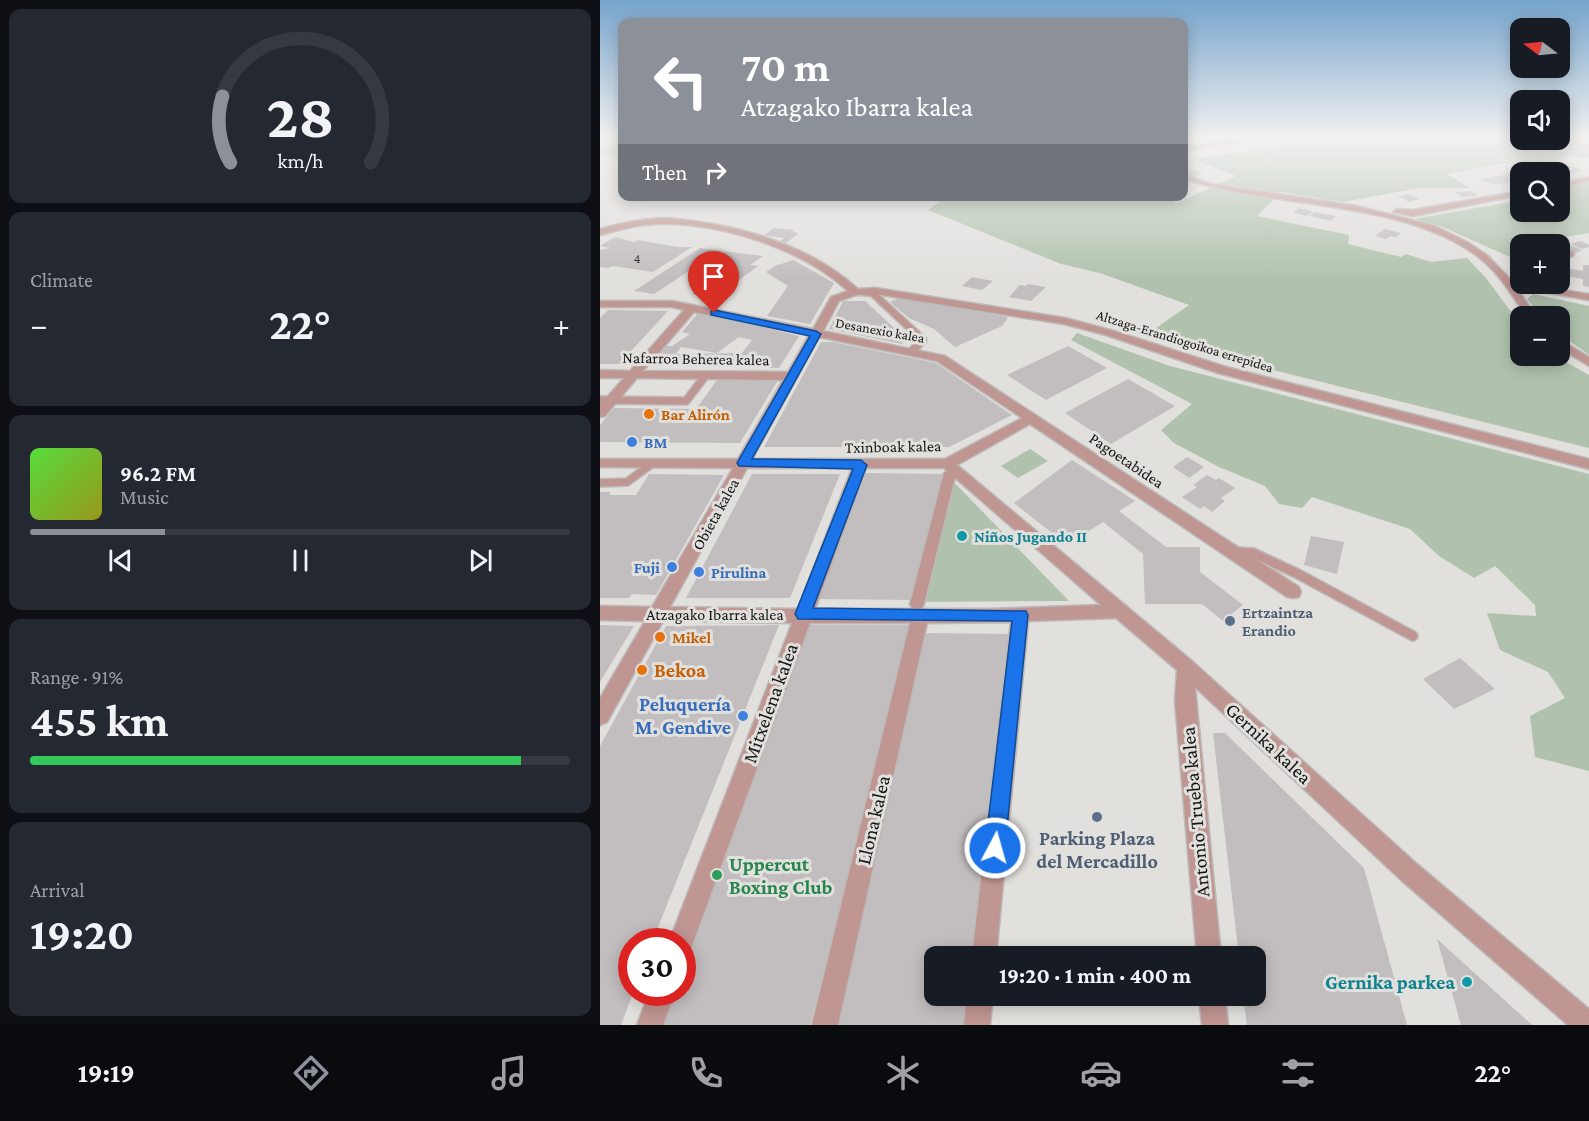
<!DOCTYPE html>
<meta charset="utf-8">
<style>
:root{--surface:#171b24;--page:#242831;--text:#f1f3f6;--muted:#9ea1a6;--line:#363941;--accent:#8c9099}
body{margin:0;font-family:"Crimson Pro",serif;background:var(--page);color:var(--text);height:100vh;display:flex;flex-direction:column;font-size:22px;white-space:nowrap}
*{box-sizing:border-box;margin:0}
p{font-size:20px;color:var(--muted)}
.icon{flex:none;width:33px;height:33px;fill:none;stroke:currentColor;stroke-width:2;stroke-linecap:round;stroke-linejoin:round}
.map{position:relative;flex:1;overflow:hidden}
.side{display:flex;flex-direction:column;gap:9px;padding:9px;background:#0d0f14;width:600px}
.side>*{flex:none}
.guide{position:absolute;left:18px;top:18px;width:570px;height:183px;border-radius:12px;box-shadow:0 3px 15px #0003;background:#8c9099;color:#fff;overflow:hidden}
.needle{width:39px;rotate:286deg}
.controls{position:absolute;left:910px;top:18px;display:grid;gap:12px}
.controls a{display:grid;place-items:center;width:60px;height:60px;border-radius:12px;background:var(--surface);box-shadow:0 3px 15px #0003;font-size:30px}
.speed{position:absolute;left:18px;top:928px;display:flex;gap:12px;font-size:30px;font-weight:700;text-align:center}
.speed>*{display:grid;place-content:center;width:78px;height:78px;border-radius:50%;background:var(--surface);box-shadow:0 3px 15px #0003;line-height:1}
.speed .limit{border:9px solid #d22;background:#fff;color:#111}
.pin{position:absolute;display:grid;place-items:center;width:51px;height:51px;color:#fff;margin:-62px -26px;border-radius:50% 50% 50% 0;rotate:-45deg;box-shadow:0 0 6px #0007}
.pin .icon{rotate:45deg}
.me{position:absolute;width:66px;margin:-33px;rotate:6deg;stroke-linejoin:round;filter:drop-shadow(0 0 4px #0008)}
.turn{display:flex;align-items:center;gap:21px;height:126px;padding:0 24px;font-size:27px}
.turn .icon{width:78px;height:78px;stroke-width:2.5}
.turn b{display:block;font-size:42px;line-height:51px}
.then{display:flex;align-items:center;height:57px;padding:0 24px;background:#0003;gap:12px;font-size:22px}
.big{font-size:45px;font-weight:700;line-height:1.1}
.side .widget{flex:1;display:flex;flex-direction:column;justify-content:center;gap:9px;min-width:0;padding:0 21px;border-radius:12px;background:var(--page)}
.side .dial{align-items:center;gap:0}
.dial svg{height:156px;overflow:visible;fill:none;stroke:var(--line);stroke-width:7;stroke-linecap:round;text-anchor:middle}
.dial text{fill:var(--text);stroke:none}
.song{display:flex;align-items:center;gap:18px}
.cover{width:72px;height:72px;border-radius:9px;background:linear-gradient(135deg,hsl(110 70% 55%),hsl(60 70% 35%))}
.played{height:6px;border-radius:3px;background:linear-gradient(90deg,var(--accent) 25%,var(--line) 25%)}
.keys{display:flex;justify-content:space-around;direction:ltr}
.heat{display:flex;justify-content:space-between;align-items:center;font-size:33px;direction:ltr}
.charge{height:9px;border-radius:4px;background:linear-gradient(90deg,#34c759 91%,var(--line) 0)}
.trip{position:absolute;left:324px;top:946px;width:342px;height:60px;border-radius:12px;background:var(--surface);box-shadow:0 3px 15px #0003;font-weight:700;line-height:60px;text-align:center}
.tab-bar{display:flex;height:96px;justify-content:space-around;align-items:center;background:#090b0e;color:var(--muted)}
.tab-bar .icon{width:42px;height:42px}
.tab-bar .on{color:var(--accent)}
.tab-bar b{font-size:27px;color:var(--text)}
main{display:flex;flex:1;min-height:0}
.map>svg:first-child{display:block}
.green{fill:#b0c2ad}
.building{fill:#c2bdbf;fill-rule:evenodd}
.lines{fill:none;stroke-linecap:round;stroke-linejoin:round}
.service-far2-casing{stroke:#bcbbb9;stroke-width:8}
.service-far1-casing{stroke:#bcbbb9;stroke-width:10}
.service-casing{stroke:#bcbbb9;stroke-width:12}
.pedestrian-casing{stroke:#bcbbb9;stroke-width:3}
.minor-casing{stroke:#bcbbb9;stroke-width:3}
.service-far2{stroke:#c09693;stroke-width:5}
.service-far1{stroke:#c09693;stroke-width:7}
.service{stroke:#c09693;stroke-width:9}
.pedestrian{fill:#c09693;fill-rule:evenodd}
.minor{fill:#c09693;fill-rule:evenodd}
.route{fill:#1a73e8;stroke:#114b97;stroke-width:1.5}
.food-dot{fill:#e8710a;stroke:#e1e0dd;stroke-width:2}
.shop-dot{fill:#3f7fe0;stroke:#e1e0dd;stroke-width:2}
.culture-dot{fill:#0f9aa8;stroke:#e1e0dd;stroke-width:2}
.service-dot{fill:#5c6f8a;stroke:#e1e0dd;stroke-width:2}
.leisure-dot{fill:#2e9e5b;stroke:#e1e0dd;stroke-width:2}
.labels{text-anchor:middle;stroke-width:6;stroke-linejoin:round;paint-order:stroke}
.number-label{font-size:14px;fill:#403e3e}
.far-street-label{font-size:14px;fill:#141413;stroke:#e1e0dd}
.street-label{font-size:16px;fill:#141413;stroke:#e1e0dd}
.food-label{font-size:16px;font-weight:bold;fill:#c56008;stroke:#e1e0dd;text-anchor:start}
.shop-label{font-size:16px;font-weight:bold;fill:#366cbe;stroke:#e1e0dd;text-anchor:start}
.culture-label{font-size:16px;font-weight:bold;fill:#0d838f;stroke:#e1e0dd;text-anchor:start}
.service-label{font-size:16px;font-weight:bold;fill:#4e5e75;stroke:#e1e0dd;text-anchor:start}
.near-food-label{font-size:20px;font-weight:bold;fill:#c56008;stroke:#e1e0dd;text-anchor:start}
.near-street-label{font-size:20px;fill:#141413;stroke:#e1e0dd}
.near-shop-label{font-size:20px;font-weight:bold;fill:#366cbe;stroke:#e1e0dd;text-anchor:end}
.near-service-label{font-size:20px;font-weight:bold;fill:#4e5e75;stroke:#e1e0dd}
.near-leisure-label{font-size:20px;font-weight:bold;fill:#27864d;stroke:#e1e0dd;text-anchor:start}
.near-culture-label{font-size:20px;font-weight:bold;fill:#0d838f;stroke:#e1e0dd;text-anchor:end}
</style>
<main>
<section class="side">
<div class="widget dial"><svg viewBox="0 0 100 80">
<path d="M14 69A42 42 0 1 1 86 69"/>
<path d="M14 69A42 42 0 0 1 10 35" stroke="#8c9099"/>
<text x="50" y="56" font-size="32" font-weight="700">28</text>
<text x="50" y="72" font-size="11">km/h</text>
</svg></div>
<div class="widget"><p>Climate</p>
<div class="heat"><a>−</a><b class="big">22°</b><a>+</a></div>
</div>
<div class="widget">
<div class="song"><i class="cover"></i><div><b>96.2 FM</b><p>Music</p></div></div>
<div class="played"></div>
<div class="keys"><svg class="icon" aria-label="previous" viewBox="0 0 24 24"><path d="M18 5L8 12l10 7zM5 5v14"/></svg><svg class="icon" aria-label="pause" viewBox="0 0 24 24"><path d="M8 5v14M16 5v14"/></svg><svg class="icon" aria-label="next" viewBox="0 0 24 24"><path d="M6 5l10 7-10 7zM19 5v14"/></svg></div>
</div>
<div class="widget"><p>Range · 91%</p><b class="big">455 km</b><div class="charge"></div></div>
<div class="widget"><p>Arrival</p><b class="big">19:20</b></div>
</section>
<div class="map">
<svg width="989" height="1025" viewBox="0 0 989 1025">
<rect width="100%" height="100%" fill="#e1e0dd"/>
<g class="green">
<polygon points="0,136 22,136 22,156 0,154"/>
<polygon points="754,136 921,136 921,140 929,140 934,147 961,149 989,147 989,157 986,158 960,156 961,160 944,165 910,162 847,174 870,188 820,188 742,202 681,192 657,216 749,235 748,244 801,257 806,254 831,262 867,258 886,278 921,325 921,356 955,356 989,375 989,448 649,364 587,347 549,333 589,305 500,273 461,264 328,210 348,196 560,196 577,203 636,176 593,159"/>
<polygon points="989,181 989,233 921,244 921,252 912,258 843,227 815,219 921,200 921,212 960,212 960,189"/>
<polygon points="933,294 989,306 989,355 960,334 960,316 941,316 927,299"/>
<polygon points="477,333 570,366 989,474 989,771 935,757 930,716 965,698 948,672 900,650 887,613 936,616 935,605 895,566 874,578 839,556 810,529 712,497 702,508 679,504 665,486 619,467 574,443 561,430 592,404 471,340"/>
<polygon points="430,449 448,461 418,478 401,466"/>
<polygon points="350,478 469,601 320,602"/>
</g>
<g class="building">
<polygon points="966,165 982,170 974,173 957,167"/>
<polygon points="588,168 602,174 591,177 584,174 584,170"/>
<polygon points="914,173 921,174 921,180 906,175 917,181 893,185 879,179"/>
<polygon points="871,191 878,196 862,197 855,192"/>
<polygon points="809,194 820,199 809,202 798,196"/>
<polygon points="700,208 713,212 706,216 693,212"/>
<polygon points="715,212 730,215 736,216 731,221 710,216"/>
<polygon points="174,228 195,230 192,232 199,233 186,243 179,242 184,238 164,235"/>
<polygon points="785,229 801,233 796,237 791,236 786,239 775,236"/>
<polygon points="15,237 34,242 38,240 77,247 92,247 53,272 13,266 8,268 0,267 0,250 10,248 0,246"/>
<polygon points="980,241 989,245 989,247 982,249 971,244"/>
<polygon points="967,244 982,250 973,254 960,249"/>
<polygon points="100,248 163,256 150,265 158,266 115,298 92,294 125,271 95,267 54,294 34,291"/>
<polygon points="193,260 234,283 210,324 167,316 188,286 166,272 175,266"/>
<polygon points="983,265 989,265 989,287 983,286 983,279 960,275 960,267 983,271"/>
<polygon points="372,277 393,281 382,290 362,286"/>
<polygon points="428,284 446,287 431,301 409,297 420,285 426,286"/>
<polygon points="299,298 408,317 402,326 355,347 334,329 309,318 290,302"/>
<polygon points="243,301 265,301 306,339 302,344 229,329"/>
<polygon points="8,310 68,311 19,364 0,364 0,318"/>
<path d="M98,313L155,325L199,336L179,368L44,365L60,346H72L90,334L82,332ZM139,337L152,340L142,353L76,354L81,347L117,353Z"/>
<polygon points="221,342 233,342 336,363 412,415 349,447 164,447"/>
<polygon points="468,346 507,368 446,400 407,375"/>
<polygon points="528,379 575,406 511,444 465,413"/>
<polygon points="117,380 178,380 140,443 0,442 0,425 14,408 96,409"/>
<polygon points="587,457 604,467 589,478 573,467"/>
<polygon points="472,460 535,501 519,511 566,547 600,547 600,572 643,605 623,621 602,604 545,604 543,554 503,522 467,545 414,503"/>
<polygon points="263,473 348,474 316,600 215,599"/>
<polygon points="49,474 124,475 56,595 32,594 29,598 0,598 0,492 11,492 9,495 36,495"/>
<polygon points="152,474 240,474 190,598 86,598"/>
<polygon points="607,475 616,480 619,478 635,488 621,498 625,501 612,512 604,506 600,509 582,497 597,487 593,485"/>
<polygon points="711,536 744,542 737,574 704,565"/>
<polygon points="0,625 34,626 0,682"/>
<polygon points="179,625 52,942 32,942 33,993 21,1025 0,1025 0,746 66,626"/>
<polygon points="206,625 313,625 210,1025 64,1025 75,993 82,993 82,972"/>
<polygon points="321,633 411,634 373,957 334,957 334,996 368,996 365,1025 237,1025"/>
<polygon points="860,658 895,689 854,709 823,679"/>
<polygon points="613,733 625,733 764,868 807,1025 647,1025 643,996 656,996 656,957 639,957"/>
<polygon points="837,939 932,1025 861,1025"/>
</g>
<g class="lines">
<defs>
<g id="service-far2">
<polyline points="960,257 971,254"/>
<polyline points="940,284 945,288"/>
</g>
<g id="service-far1">
<polyline points="0,400 86,401 106,375"/>
<polyline points="0,483 27,482 53,463"/>
</g>
<polyline id="service" points="638,552 653,553 698,574 813,636"/>
<g id="pedestrian">
<polygon points="254,290 276,292 326,338 326,342 316,352 310,352 308,350 318,340 271,296 254,294"/>
<polygon points="350,469 356,473 324,604 322,608 317,609 312,608 310,604 344,473"/>
</g>
<g id="minor">
<polygon points="654,136 673,136 584,151 584,147"/>
<polygon points="975,140 989,144 989,148 973,143"/>
<path d="M584,175L612,184L757,206L835,226L869,243L888,256L911,280L921,281V284L989,294V300L916,287L936,316H926C913,296 900,275 881,259C806,199 673,209 584,179Z"/>
<polygon points="989,177 989,181 960,188 960,184"/>
<polygon points="921,191 921,195 813,216 793,212 797,209 813,210"/>
<path d="M68,218C135,224 207,243 258,289L275,288L465,318L514,331L626,367L989,459V469L618,373L506,335L464,324L275,294L256,295L239,301L223,331L345,356L699,587L701,592L699,597L693,598L687,597L430,424L357,465L592,661L817,864L989,1009V1025H968L801,880L595,687L621,957H597L575,701L577,670L516,618L428,621L396,957H372L411,622L327,623L238,1025H212L310,623H210L90,951L82,954V942H69L192,623L63,621L7,722L0,725V698L45,621L0,620V606L52,607L133,468L0,467V459H138L183,380L37,378L5,416L0,417V405L24,378H0V370L30,371L84,310L72,307H0V301H72L213,329L231,297L248,291C203,249 120,222 59,224C39,224 20,230 0,235V229C22,223 45,218 68,218ZM94,312L209,335L188,372L43,371ZM219,337L337,361L422,418L345,459H152ZM147,468H252L198,609L70,607ZM266,468H344L501,605L390,609H215Z"/>
<polygon points="960,340 989,357 989,366 960,348"/>
<polygon points="49,993 75,993 63,1025 37,1025"/>
<polygon points="367,996 393,996 390,1025 364,1025"/>
<polygon points="599,996 625,996 628,1025 602,1025"/>
</g>
</defs>
<use href="#service-far2" class="service-far2-casing"/>
<use href="#service-far1" class="service-far1-casing"/>
<use href="#service" class="service-casing"/>
<use href="#pedestrian" class="pedestrian-casing"/>
<use href="#minor" class="minor-casing"/>
<use href="#service-far2" class="service-far2"/>
<use href="#service-far1" class="service-far1"/>
<use href="#service" class="service"/>
<use href="#pedestrian" class="pedestrian"/>
<use href="#minor" class="minor"/>
</g>
<linearGradient id="sky" x2="0" y2="1"><stop stop-color="#76a4cd"/><stop offset="0.49" stop-color="#f2f1f0"/><stop offset="1" stop-color="#f2f1f0" stop-opacity="0"/></linearGradient>
<rect width="989" height="280" fill="url(#sky)"/>
<polygon class="route" points="114,310 216,331 221,334 152,459 261,460 267,465 213,608 426,611 428,615 405,848 402,855 395,858 388,855 385,848 412,621 198,619 195,614 253,469 139,466 137,463 210,336 111,315 111,311"/>
<g class="food-dot">
<circle cx="49" cy="414" r="6"/>
<circle cx="60" cy="637" r="6"/>
<circle cx="42" cy="670" r="6"/>
</g>
<g class="shop-dot">
<circle cx="32" cy="442" r="6"/>
<circle cx="72" cy="567" r="6"/>
<circle cx="99" cy="572" r="6"/>
<circle cx="143" cy="716" r="6"/>
</g>
<g class="culture-dot">
<circle cx="362" cy="536" r="6"/>
<circle cx="867" cy="982" r="6"/>
</g>
<g class="service-dot">
<circle cx="630" cy="621" r="6"/>
<circle cx="497" cy="817" r="6"/>
</g>
<circle class="leisure-dot" cx="117" cy="875" r="6"/>
<g class="labels">
<g class="number-label">
<text x="37" y="263">4</text>
</g>
<g class="far-street-label">
<text transform="translate(280 330) rotate(10)" y="5">Desanexio kalea</text>
<text transform="translate(585 341) rotate(17)" y="5">Altzaga-Erandiogoikoa errepidea</text>
</g>
<g class="street-label">
<text transform="translate(96 358) rotate(1)" y="6">Nafarroa Beherea kalea</text>
<text transform="translate(293 446) rotate(-1)" y="6">Txinboak kalea</text>
<text transform="translate(527 460) rotate(34)" y="6">Pagoetabidea</text>
<text transform="translate(115 514) rotate(-61)" y="6">Obieta kalea</text>
<text x="115" y="620">Atzagako Ibarra kalea</text>
</g>
<g class="food-label">
<text x="61" y="420">Bar Alirón</text>
<text x="72" y="643">Mikel</text>
</g>
<g class="shop-label">
<text x="44" y="448">BM</text>
<text x="60" y="573" text-anchor="end">Fuji</text>
<text x="111" y="578">Pirulina</text>
</g>
<g class="culture-label">
<text x="374" y="542">Niños Jugando II</text>
</g>
<g class="service-label">
<text x="642" y="618">Ertzaintza<tspan x="642" dy="18">Erandio</tspan></text>
</g>
<g class="near-food-label">
<text x="54" y="677">Bekoa</text>
</g>
<g class="near-street-label">
<text transform="translate(170 703) rotate(-70)" y="7">Mitxelena kalea</text>
<text transform="translate(669 743) rotate(43)" y="7">Gernika kalea</text>
<text transform="translate(595 812) rotate(-95)" y="7">Antonio Trueba kalea</text>
<text transform="translate(273 820) rotate(-77)" y="7">Llona kalea</text>
</g>
<g class="near-shop-label">
<text x="131" y="711">Peluquería<tspan x="131" dy="23">M. Gendive</tspan></text>
</g>
<g class="near-service-label">
<text x="497" y="845">Parking Plaza<tspan x="497" dy="23">del Mercadillo</tspan></text>
</g>
<g class="near-leisure-label">
<text x="129" y="871">Uppercut<tspan x="129" dy="23">Boxing Club</tspan></text>
</g>
<g class="near-culture-label">
<text x="855" y="989">Gernika parkea</text>
</g>
</g>
</svg>
<div class="controls">
<a><svg class="needle" viewBox="-14 -14 28 28"><path d="M0-13l5 13h-10z" fill="#e53935"/><path d="M0 13l5-13h-10z" fill="#9ea1a6"/></svg></a>
<a><svg class="icon" aria-label="sound" viewBox="0 0 24 24"><path d="M4 9h4l5-4v14l-5-4H4zM17 9q2 3 0 6"/></svg></a>
<a><svg class="icon" aria-label="search" viewBox="0 0 24 24"><circle cx="10" cy="10" r="6"/><path d="M15 15l6 6"/></svg></a>
<a>+</a>
<a>−</a>
</div>
<div class="speed"><div class="limit">30</div></div>
<div class="pin" style="left:114px;top:313px;background:#d93025"><svg class="icon" aria-label="arrive" viewBox="0 0 24 24"><path d="M6 21V4h12l-3 4 3 4H6"/></svg></div>
<svg class="me" style="left:395px;top:848px" viewBox="-20 -20 40 40"><circle r="17" fill="#1a73e8" stroke="#fff" stroke-width="3"/><path d="M0-11L8 9 0 5-8 9z" fill="#fff"/></svg>
<div class="trip">19:20 · 1 min · 400 m</div>
<div class="guide">
<div class="turn"><svg class="icon" aria-label="left" viewBox="0 0 24 24"><path d="M17 20v-9H6M10 6l-5 5 5 5"/></svg><div><b>70 m</b>Atzagako Ibarra kalea</div></div>
<div class="then">Then<svg class="icon" aria-label="right" viewBox="0 0 24 24"><path d="M7 20v-9h11M14 6l5 5-5 5"/></svg></div>
</div>
</div>
</main>
<nav class="tab-bar">
<b>19:19</b>
<svg class="icon on" aria-label="directions" viewBox="0 0 24 24"><path d="M12 3l9 9-9 9-9-9zM9 14v-3h6M13 9l2 2-2 2"/></svg>
<svg class="icon" aria-label="music" viewBox="0 0 24 24"><path d="M9 18V5l10-2v13"/><circle cx="6" cy="18" r="3"/><circle cx="16" cy="16" r="3"/></svg>
<svg class="icon" aria-label="phone" viewBox="0 0 24 24"><path d="M5 4h4l2 5-3 2q2 4 5 5l2-3 5 2v4C11 20 4 13 5 4z"/></svg>
<svg class="icon" aria-label="climate" viewBox="0 0 24 24"><path d="M12 3v18M4 7l16 10M4 17L20 7"/></svg>
<svg class="icon" aria-label="car" viewBox="0 0 24 24"><path d="M5 17H2v-5l4-1 3-4h7l3 4 3 1v5h-3M9 17h6M6 11h13"/><circle cx="7" cy="17" r="2"/><circle cx="17" cy="17" r="2"/></svg>
<svg class="icon" aria-label="filters" viewBox="0 0 24 24"><path d="M4 7h16M4 17h16"/><circle cx="9" cy="7" r="2"/><circle cx="15" cy="17" r="2"/></svg>
<b>22°</b>
</nav>
